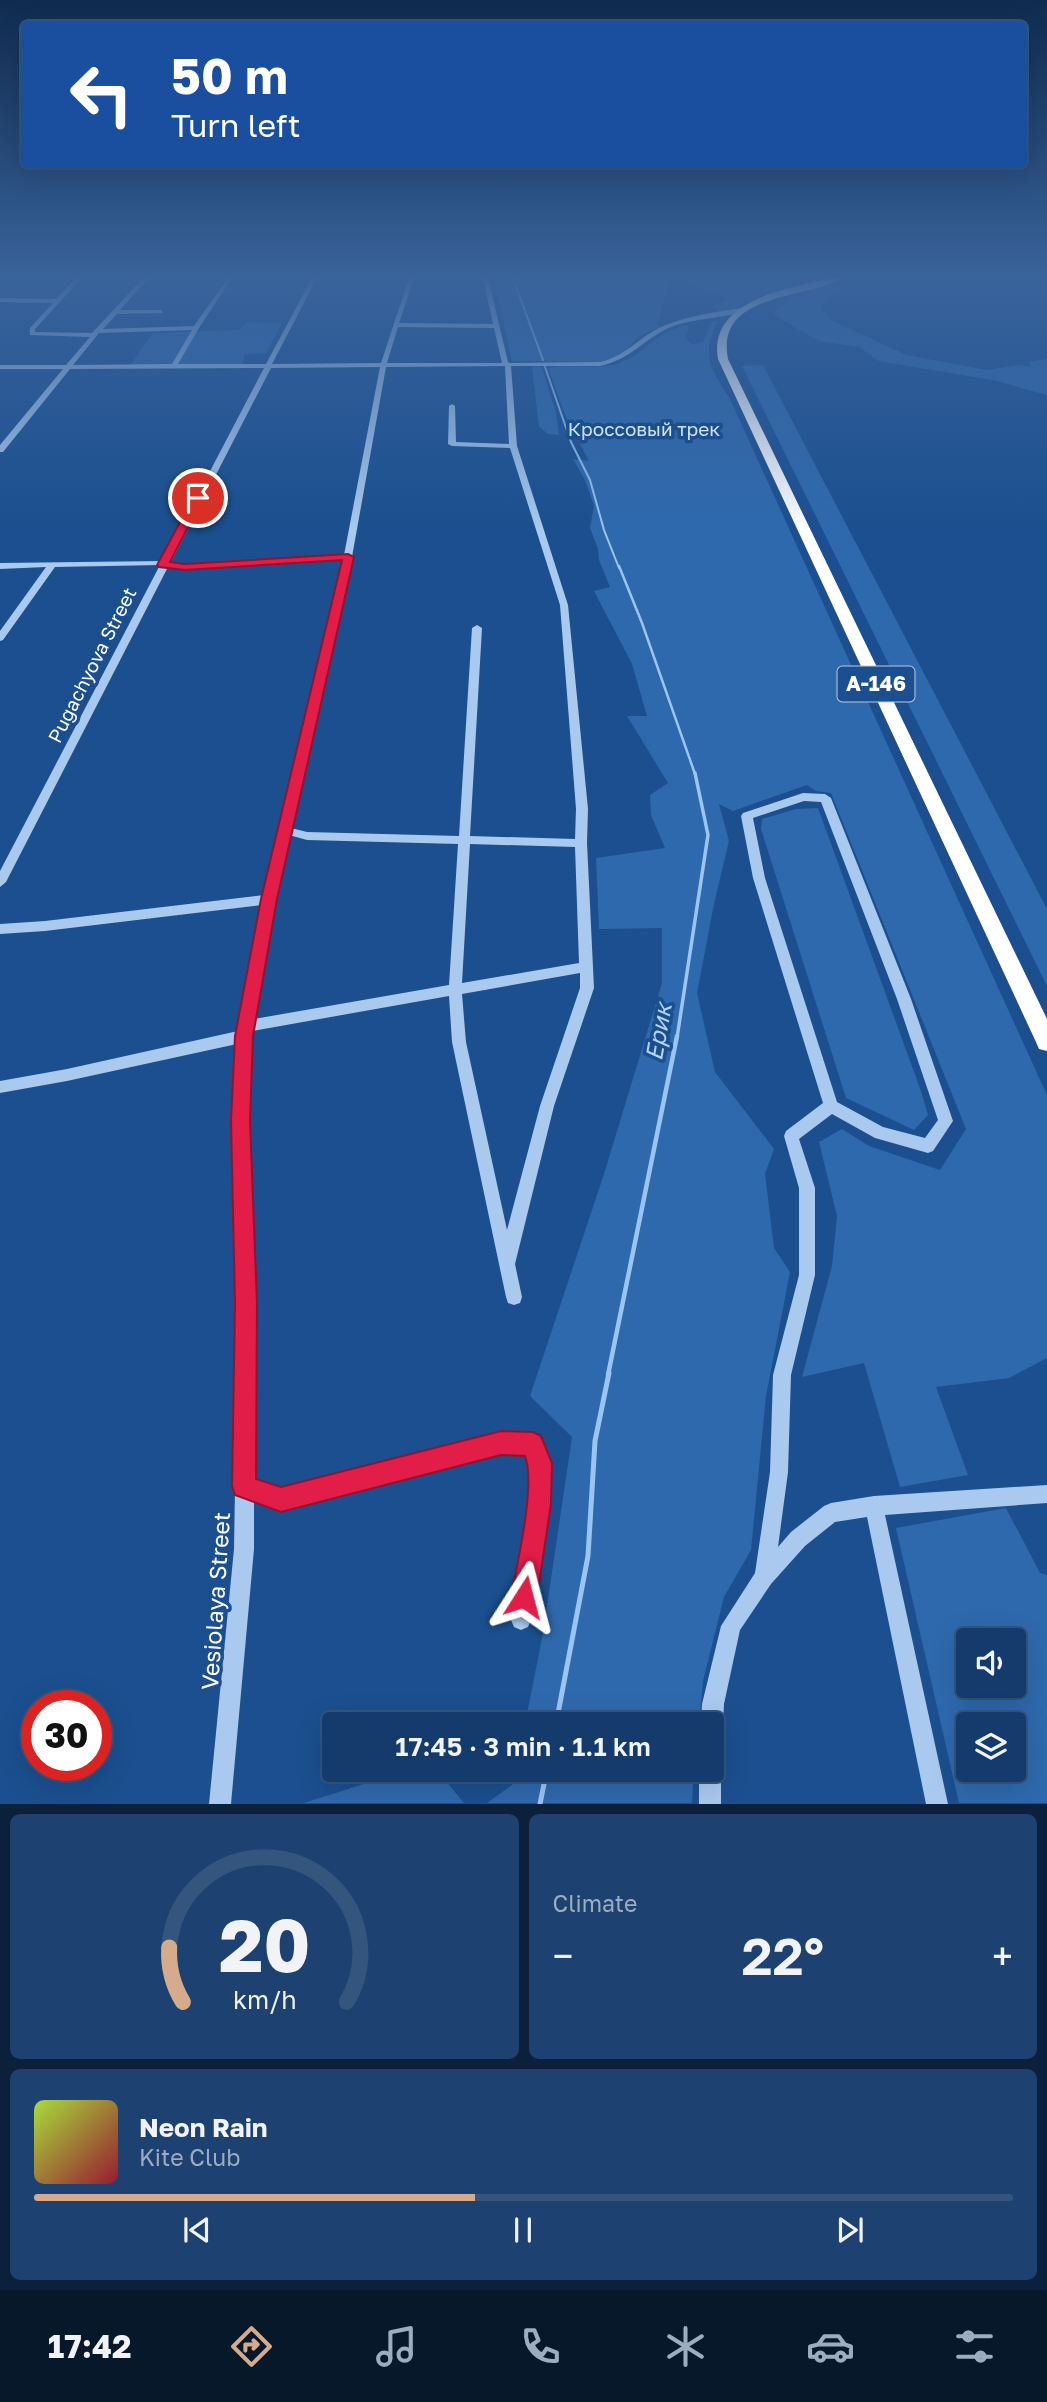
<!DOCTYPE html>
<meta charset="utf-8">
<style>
:root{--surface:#143b6b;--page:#1d4271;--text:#f1f3f6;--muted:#9dadc1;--line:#33557e;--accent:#d6ab8b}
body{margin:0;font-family:"Golos Text",sans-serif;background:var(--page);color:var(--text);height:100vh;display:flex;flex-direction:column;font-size:26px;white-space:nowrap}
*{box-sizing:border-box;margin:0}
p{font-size:23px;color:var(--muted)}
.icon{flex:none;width:38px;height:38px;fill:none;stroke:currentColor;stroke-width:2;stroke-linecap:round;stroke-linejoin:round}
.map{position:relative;height:1804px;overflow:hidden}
.drawer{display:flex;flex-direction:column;gap:10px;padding:10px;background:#0b203b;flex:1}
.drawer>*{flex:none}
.banner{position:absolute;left:21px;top:21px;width:1006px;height:147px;border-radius:7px;box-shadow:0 7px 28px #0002,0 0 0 2px var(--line);background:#1a4fa0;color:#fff;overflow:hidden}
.fabs{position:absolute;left:956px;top:1628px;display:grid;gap:14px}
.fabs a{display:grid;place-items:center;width:70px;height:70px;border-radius:7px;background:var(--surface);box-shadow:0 7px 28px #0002,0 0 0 2px var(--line);font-size:35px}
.speed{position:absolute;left:21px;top:1690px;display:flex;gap:14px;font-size:35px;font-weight:700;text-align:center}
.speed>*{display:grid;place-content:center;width:91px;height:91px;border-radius:50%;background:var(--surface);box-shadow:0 7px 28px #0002,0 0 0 2px var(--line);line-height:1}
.speed .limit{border:10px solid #d22;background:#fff;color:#111}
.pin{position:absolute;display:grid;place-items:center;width:60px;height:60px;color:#fff;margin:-30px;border:4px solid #fff;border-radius:50%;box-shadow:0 2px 7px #0007}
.me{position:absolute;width:77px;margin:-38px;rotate:9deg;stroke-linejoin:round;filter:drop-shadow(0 0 5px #0008)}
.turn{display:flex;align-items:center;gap:24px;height:147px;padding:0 35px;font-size:32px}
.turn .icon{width:91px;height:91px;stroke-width:2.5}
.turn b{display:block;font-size:49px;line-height:60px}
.big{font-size:52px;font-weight:600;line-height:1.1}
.drawer .widget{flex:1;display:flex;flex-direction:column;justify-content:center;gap:10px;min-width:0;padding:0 24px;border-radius:10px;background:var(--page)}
.drawer .dial{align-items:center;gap:0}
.dial svg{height:182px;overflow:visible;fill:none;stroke:var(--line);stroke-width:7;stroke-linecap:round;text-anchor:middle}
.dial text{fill:var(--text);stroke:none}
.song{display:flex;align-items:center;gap:21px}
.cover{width:84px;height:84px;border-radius:10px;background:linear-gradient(135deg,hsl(80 70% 55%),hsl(350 70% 35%))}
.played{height:7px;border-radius:4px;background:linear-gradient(90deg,var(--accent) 45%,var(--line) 45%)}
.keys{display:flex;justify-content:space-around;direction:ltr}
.heat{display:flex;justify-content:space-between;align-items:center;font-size:38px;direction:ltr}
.drawer .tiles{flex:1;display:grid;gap:10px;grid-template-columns:1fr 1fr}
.widget:last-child{grid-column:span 2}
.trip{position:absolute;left:322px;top:1712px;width:402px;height:70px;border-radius:7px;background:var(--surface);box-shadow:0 7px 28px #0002,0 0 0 2px var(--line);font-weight:600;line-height:70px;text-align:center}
.tab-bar{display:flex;height:112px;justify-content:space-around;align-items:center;background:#08182b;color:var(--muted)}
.tab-bar .icon{width:49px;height:49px}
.tab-bar .on{color:var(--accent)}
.tab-bar b{font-size:32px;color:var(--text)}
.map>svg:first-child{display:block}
.green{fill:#2e69ad;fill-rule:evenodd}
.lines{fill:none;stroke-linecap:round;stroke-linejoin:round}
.stream-far4{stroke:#9cc4f0;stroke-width:2}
.stream-far3{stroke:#9cc4f0;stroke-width:2.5}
.stream-far2{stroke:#9cc4f0;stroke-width:3.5}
.stream-far1{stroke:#9cc4f0;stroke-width:4.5}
.stream{stroke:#9cc4f0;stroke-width:5}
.minor{fill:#a9c9ee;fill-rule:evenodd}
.highway{fill:#fff;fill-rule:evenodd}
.route{fill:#e11d48;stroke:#92132f;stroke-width:2}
.labels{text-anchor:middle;stroke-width:7;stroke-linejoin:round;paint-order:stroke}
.far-park-label{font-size:19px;fill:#cfe3fa;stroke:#1b4f8f}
.far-street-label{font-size:19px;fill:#fff;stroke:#1b4f8f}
.shield{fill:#1b4f8f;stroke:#bbcadd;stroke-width:2}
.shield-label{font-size:21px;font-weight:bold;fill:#fff}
.street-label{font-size:23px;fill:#fff;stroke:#1b4f8f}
.water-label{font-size:24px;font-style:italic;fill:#b5d3f5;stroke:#1b4f8f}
</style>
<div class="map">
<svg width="1047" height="1804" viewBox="0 0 1047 1804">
<rect width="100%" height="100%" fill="#1b4f8f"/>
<g class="green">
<polygon points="494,278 669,278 658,324 660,327 641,335 617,358 602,362 512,361"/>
<polygon points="681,278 802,278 787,282 784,288 722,312 709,307 731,299"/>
<path d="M836,284L841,289L830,294L822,306L829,319L906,355L987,370L1018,365L1031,367L1029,362L1047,359V395L993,380L879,361L859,347L819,341L773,314C788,297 814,286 836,284Z"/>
<path d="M712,321H718C700,357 711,369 730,399L1047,1095V1358L1009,1378L936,1387L968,1475L900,1487L864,1363L802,1377L832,1266L837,1216L819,1142L842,1129L869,1146L940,1170L966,1129L831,793L816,791L807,785L733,811L719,804L729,841L714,904L697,993L715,1072L774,1149L765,1174L774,1248L790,1272L766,1396L751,1550L724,1597L703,1681L699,1724H525L543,1633L572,1437L530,1396L604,1174L662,983V928L599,929L596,858L665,848L651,815L650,795L668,783L627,716H647L632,664L594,591L610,587L599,560L598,549L590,528L594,506L585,480L573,459L589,461L566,417L548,368C572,363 600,372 624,361C651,349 656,330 689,325L686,339L692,344L703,342Z"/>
<polygon points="247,322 282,323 266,353 245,354 242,365 130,366 153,333 239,330"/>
<polygon points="763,365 1047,909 1047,986 742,366"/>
<polygon points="538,366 542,368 556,413 559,435 548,434 539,427 532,368"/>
<polygon points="818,808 921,1091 928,1115 914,1130 846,1098 761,829 762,819 796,809"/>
<path d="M1006,1508L1040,1573L1047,1575V1803H959L896,1528ZM968,1640H1013V1685H968ZM968,1724H1013V1769H968Z"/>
<polygon points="411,1769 436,1769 464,1803 304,1803"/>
<polygon points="516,1769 694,1769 692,1803 487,1803 512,1785"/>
</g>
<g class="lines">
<g class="stream-far4">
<polyline points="513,278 543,360"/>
<polyline points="545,367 571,442 590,480 604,530 619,568"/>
</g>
<polyline class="stream-far3" points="619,566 642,623 695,774"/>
<polyline class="stream-far2" points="677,1038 708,835 695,773"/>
<polyline class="stream-far1" points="608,1375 677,1036"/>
<g class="stream">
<polyline points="556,1724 588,1556 595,1441 609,1373"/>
<polyline points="540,1804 547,1769"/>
</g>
<g class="minor">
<polygon points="0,278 4,278 0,280"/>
<path d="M76,278H82L35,329V332L92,333L143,278H149L120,310H161L163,313L117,314L103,329L194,326L228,278H232L199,328L178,364H266L312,278H317L272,364L381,363L409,278H414L399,323L493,324L483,278H488L508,362L510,363L600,362C625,357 639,337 661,327C688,315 718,312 747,307L750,309C727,319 696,317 671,327C643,339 632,359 600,366H511L517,446L568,605L588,809L587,843L594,988L554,1106L515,1264L522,1297L520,1303L514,1305L508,1303L506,1297L452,1042L449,996L252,1031L247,1121L254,1303V1480L281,1490L501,1434L533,1435L539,1438L549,1463V1504L531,1620L528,1627L521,1630L514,1627L511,1620C517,1581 539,1487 527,1453L501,1452L281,1510L254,1499V1549L231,1804H209L234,1549L238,1303L233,1121L237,1044L67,1081L0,1093V1081L67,1069L238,1031L262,905L45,931L0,934V924L45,921L264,895L343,560L185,570L168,567L6,882L0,887V871L160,565L55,567L3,640L0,641V631L46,567L0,569V563L163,561L264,368L70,369L3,452H0V445L63,369H0V365H66L90,337L30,335V328L53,303L0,302V298L56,299ZM398,327L494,328L502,363H387ZM192,330L172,364L73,365L99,333ZM505,366L509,444L456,442L455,406L452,404L449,406L448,444L452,446L510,448L560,605L576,809L575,839L470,836L482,628L477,625L472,628L459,836L307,832L291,828L352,557L386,367ZM380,367L344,555L185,564L171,562L271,368ZM289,835L307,840L458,844L449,985L254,1019L275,899ZM470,844L575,847L579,963L462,983ZM580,973V988L540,1106L507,1230L466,1042L462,994Z"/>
<path d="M803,793L825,794L831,798L911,999L953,1121L933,1151L928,1153L875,1138L832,1114L799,1139L815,1188V1275L791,1375L788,1472L778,1547L791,1532L824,1506L831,1503L874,1496L1047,1485V1503L885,1515L948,1804H926L867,1517L835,1522L805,1546L771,1584L740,1630L724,1704L723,1724L720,1732L712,1735V1724H701L702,1704L721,1626L755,1573L770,1472L773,1375L799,1275V1188L784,1136L786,1131L823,1103L753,878L741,816L743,813ZM804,801L821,802L897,999L938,1120L925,1138L883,1127L837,1102L765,878L753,818Z"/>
<polygon points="712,1759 718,1761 721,1769 721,1804 699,1804 699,1769 712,1769"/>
</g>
<path class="highway" d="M830,278H843C805,300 715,292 728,359L1047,1019V1051L1039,1049L1036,1042L718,359C708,300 787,289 830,278Z"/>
</g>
<linearGradient id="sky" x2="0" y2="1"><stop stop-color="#0f2b4f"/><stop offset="0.52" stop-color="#39639b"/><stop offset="1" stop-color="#39639b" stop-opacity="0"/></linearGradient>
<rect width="1047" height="530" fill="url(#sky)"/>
<path class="route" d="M198,495L203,498L170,562L185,564L348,554L354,557L277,899L253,1036L250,1121L257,1303L256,1479L281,1487L501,1431L533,1432L541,1436L552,1463L551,1504L537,1597L534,1606L524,1610L515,1606L511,1597C517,1564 536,1485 525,1456L501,1455L281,1512L235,1495L232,1486L235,1303L231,1121L235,1036L261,899L342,560L185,570L159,567L157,565L193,498Z"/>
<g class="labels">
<g class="far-park-label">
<text x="644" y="436">Кроссовый трек</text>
</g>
<g class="far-street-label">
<text transform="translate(92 665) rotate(-63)" y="7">Pugachyova Street</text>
</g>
<rect class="shield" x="837.5" y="666.5" width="77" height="35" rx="5"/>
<g class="shield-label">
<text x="876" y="691">А-146</text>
</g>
<g class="street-label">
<text transform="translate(216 1601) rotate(-86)" y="8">Vesiolaya Street</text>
</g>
<g class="water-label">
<text transform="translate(659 1032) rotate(-80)" y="8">Ерик</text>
</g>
</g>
</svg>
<div class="fabs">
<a><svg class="icon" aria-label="sound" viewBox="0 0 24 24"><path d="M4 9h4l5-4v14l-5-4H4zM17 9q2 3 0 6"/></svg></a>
<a><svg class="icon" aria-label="layers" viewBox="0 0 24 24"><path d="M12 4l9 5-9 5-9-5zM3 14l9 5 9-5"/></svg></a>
</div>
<div class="speed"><div class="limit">30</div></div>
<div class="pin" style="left:198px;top:498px;background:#d93025"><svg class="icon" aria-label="arrive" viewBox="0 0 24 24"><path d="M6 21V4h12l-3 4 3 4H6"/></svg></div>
<svg class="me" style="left:524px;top:1597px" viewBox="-20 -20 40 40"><path d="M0-17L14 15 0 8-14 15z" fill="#e11d48" stroke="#fff" stroke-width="4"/></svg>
<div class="trip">17:45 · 3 min · 1.1 km</div>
<div class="banner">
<div class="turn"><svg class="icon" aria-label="left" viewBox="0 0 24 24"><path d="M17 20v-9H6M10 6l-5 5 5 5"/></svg><div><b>50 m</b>Turn left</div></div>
</div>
</div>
<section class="drawer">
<div class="tiles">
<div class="widget dial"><svg viewBox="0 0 100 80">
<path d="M14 69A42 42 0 1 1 86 69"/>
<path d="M14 69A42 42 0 0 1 8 45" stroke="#d6ab8b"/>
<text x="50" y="56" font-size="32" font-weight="700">20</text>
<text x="50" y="72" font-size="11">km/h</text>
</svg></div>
<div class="widget"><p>Climate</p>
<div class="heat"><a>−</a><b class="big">22°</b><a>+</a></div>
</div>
<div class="widget">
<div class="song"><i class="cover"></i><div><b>Neon Rain</b><p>Kite Club</p></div></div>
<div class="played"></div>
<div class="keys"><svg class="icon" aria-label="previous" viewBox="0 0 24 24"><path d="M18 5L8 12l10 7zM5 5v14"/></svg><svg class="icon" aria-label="pause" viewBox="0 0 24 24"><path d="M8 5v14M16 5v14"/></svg><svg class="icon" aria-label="next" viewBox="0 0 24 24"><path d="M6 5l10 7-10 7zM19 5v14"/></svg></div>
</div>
</div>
</section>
<nav class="tab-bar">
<b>17:42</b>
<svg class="icon on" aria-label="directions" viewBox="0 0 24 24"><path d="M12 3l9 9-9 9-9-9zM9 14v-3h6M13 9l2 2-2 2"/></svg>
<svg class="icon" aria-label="music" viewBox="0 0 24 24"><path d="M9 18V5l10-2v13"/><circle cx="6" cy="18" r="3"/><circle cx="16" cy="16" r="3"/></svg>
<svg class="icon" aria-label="phone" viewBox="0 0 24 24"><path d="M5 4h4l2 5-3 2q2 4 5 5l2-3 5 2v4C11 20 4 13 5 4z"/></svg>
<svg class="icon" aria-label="climate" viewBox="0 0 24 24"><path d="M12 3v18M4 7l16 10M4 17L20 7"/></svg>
<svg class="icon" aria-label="car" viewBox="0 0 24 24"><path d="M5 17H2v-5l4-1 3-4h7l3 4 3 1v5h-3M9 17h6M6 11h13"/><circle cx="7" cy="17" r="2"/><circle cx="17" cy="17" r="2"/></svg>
<svg class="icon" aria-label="filters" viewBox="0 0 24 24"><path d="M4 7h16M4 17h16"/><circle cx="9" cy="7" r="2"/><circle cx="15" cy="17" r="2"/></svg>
</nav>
